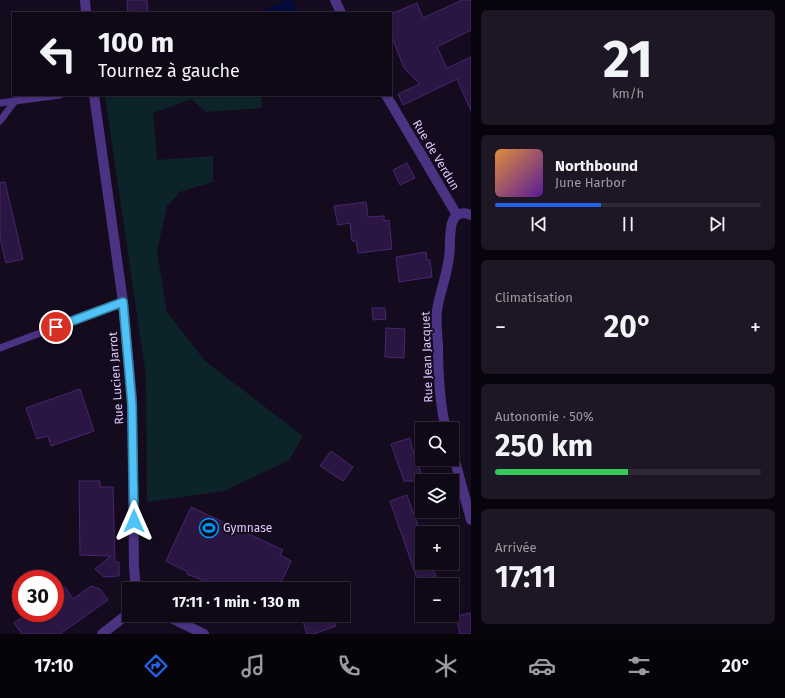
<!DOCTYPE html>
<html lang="fr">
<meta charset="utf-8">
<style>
:root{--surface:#0f0817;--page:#1d1624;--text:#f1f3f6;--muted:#9b9aa1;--line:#2f2936;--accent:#2563eb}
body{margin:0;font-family:"Fira Sans",sans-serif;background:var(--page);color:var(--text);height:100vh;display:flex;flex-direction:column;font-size:15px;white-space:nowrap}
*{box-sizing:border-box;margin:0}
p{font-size:13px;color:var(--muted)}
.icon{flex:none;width:22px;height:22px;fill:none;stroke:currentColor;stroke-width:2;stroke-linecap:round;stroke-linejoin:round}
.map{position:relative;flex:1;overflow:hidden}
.sheet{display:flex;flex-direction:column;gap:10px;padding:10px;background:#08040d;width:314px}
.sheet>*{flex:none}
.banner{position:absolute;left:12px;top:12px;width:380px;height:84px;border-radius:0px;box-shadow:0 1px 3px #0004,0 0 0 1px var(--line);background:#0f0817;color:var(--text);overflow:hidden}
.tools{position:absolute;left:415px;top:422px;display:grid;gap:8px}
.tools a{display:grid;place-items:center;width:44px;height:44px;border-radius:0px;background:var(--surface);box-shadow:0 1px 3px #0004,0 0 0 1px var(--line);font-size:20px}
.speed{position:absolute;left:12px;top:570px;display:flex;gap:8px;font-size:20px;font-weight:700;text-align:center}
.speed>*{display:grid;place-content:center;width:52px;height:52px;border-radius:50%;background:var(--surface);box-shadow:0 1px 3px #0004,0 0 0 1px var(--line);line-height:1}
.speed .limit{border:6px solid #d22;background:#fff;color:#111}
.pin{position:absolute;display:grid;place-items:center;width:34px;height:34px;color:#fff;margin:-17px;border:2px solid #fff;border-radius:50%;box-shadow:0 1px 4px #0007}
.me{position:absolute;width:44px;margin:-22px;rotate:0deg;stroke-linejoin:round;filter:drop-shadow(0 0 3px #0008)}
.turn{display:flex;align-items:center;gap:14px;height:84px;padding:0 20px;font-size:18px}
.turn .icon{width:52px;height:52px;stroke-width:2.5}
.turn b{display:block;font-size:28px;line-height:34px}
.big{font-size:30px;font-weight:700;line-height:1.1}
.sheet .tile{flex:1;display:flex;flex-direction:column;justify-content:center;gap:6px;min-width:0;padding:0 14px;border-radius:6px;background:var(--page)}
.sheet .dial{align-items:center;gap:0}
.dial b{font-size:52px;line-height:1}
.song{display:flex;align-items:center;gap:12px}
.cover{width:48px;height:48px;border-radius:6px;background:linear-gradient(135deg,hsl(30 70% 55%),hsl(270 70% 35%))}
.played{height:4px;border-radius:2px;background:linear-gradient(90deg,var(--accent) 40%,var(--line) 40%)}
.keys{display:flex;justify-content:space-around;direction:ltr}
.heat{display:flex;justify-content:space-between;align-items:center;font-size:22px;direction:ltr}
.charge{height:6px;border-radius:3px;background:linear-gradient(90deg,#34c759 50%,var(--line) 0)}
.trip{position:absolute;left:122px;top:582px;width:228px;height:40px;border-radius:0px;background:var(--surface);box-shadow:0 1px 3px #0004,0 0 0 1px var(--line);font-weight:700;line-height:40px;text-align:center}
.menu{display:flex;height:64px;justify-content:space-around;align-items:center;background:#060309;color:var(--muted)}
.menu .icon{width:28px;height:28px}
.menu .on{color:var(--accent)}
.menu b{font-size:18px;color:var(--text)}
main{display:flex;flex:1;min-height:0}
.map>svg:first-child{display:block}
.green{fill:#0d232a}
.water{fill:#050a3e}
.building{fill:#2b1542;stroke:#492670}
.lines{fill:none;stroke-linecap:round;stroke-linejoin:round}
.service{stroke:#4c3282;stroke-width:7}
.minor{stroke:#4c3282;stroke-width:10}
.route-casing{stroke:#337fa1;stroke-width:10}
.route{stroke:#4fc3f7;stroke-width:7}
.labels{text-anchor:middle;stroke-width:4;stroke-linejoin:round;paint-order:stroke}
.street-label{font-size:12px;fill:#dfc9ff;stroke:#140b1f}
.poi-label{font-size:12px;fill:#dfc9ff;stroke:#140b1f;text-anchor:start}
</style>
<main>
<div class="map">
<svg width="471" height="634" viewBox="0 0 471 634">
<rect width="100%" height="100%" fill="#140b1f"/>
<polygon class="green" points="111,95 261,95 262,108 206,112 191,99 153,113 157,160 213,156 213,182 180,192 167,206 157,252 167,312 205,361 303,436 289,460 224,491 147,502 146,376 105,96"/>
<polygon class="water" points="286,0 292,0 297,10 290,13 267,13 265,10"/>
<g class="building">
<polygon points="127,0 147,0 148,13 128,13"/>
<polygon points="462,0 471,0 471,30 437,47 447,68 471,57 471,111 457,79 403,105 398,94 420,84 404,68 391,35 391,14 417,3 423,18"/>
<polygon points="407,163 415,178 400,185 393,170"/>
<polygon points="5,182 23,259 6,263 0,238 0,183"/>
<polygon points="366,202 368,217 384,216 384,221 389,220 392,249 358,253 356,241 352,241 350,223 338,225 334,206"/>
<polygon points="426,252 427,260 430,260 432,277 399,282 396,257"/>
<polygon points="372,308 385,308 386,319 373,320"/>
<polygon points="386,328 405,329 404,358 385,357"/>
<polygon points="80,389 94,431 51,446 48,436 37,439 26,408"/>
<polygon points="410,438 412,448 424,481 404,481 391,444"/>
<polygon points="331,451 353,467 343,481 320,466"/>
<polygon points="79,481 100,481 100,487 113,487 115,562 119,562 119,576 104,577 95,569 111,556 80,555"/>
<polygon points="407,495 422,537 422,563 431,563 439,585 422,585 420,587 390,501"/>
<polygon points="191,507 283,550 280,555 291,561 278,589 224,589 187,574 188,572 166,561"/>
<polygon points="91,586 100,589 108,600 60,634 22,634 14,623 28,613 55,613 55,594 65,587 73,599"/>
<polygon points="471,613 471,634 460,634 456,616"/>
<polygon points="301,615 332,615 336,626 313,634 307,634"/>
</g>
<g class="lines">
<g class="service">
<polyline points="0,103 60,95"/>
<polyline points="0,121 15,101"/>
<polyline points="0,348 123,302"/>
</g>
<g class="minor">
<polyline points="85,0 86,13"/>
<polyline points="335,0 341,13"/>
<polyline points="94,95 123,302 132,398 134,567 136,589"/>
<polyline points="386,95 457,215"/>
<path d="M446,429C439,401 438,373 438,344C437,333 436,321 437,310C440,292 447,275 449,257C452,243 444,205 471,215"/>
<polyline points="452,450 471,520"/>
<polyline points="165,615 204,634"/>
<polyline points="102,634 129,613"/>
</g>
</g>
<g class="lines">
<defs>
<polyline id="route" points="56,327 123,302 132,405 134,521"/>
</defs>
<use href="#route" class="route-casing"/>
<use href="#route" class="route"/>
</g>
<defs>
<symbol id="stadium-ring" viewBox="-11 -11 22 22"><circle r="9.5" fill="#140b1f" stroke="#0096f4" stroke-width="1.5"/><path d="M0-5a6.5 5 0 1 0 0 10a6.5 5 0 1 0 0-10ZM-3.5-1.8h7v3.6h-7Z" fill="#0096f4"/></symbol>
</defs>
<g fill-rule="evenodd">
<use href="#stadium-ring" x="198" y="517" width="22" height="22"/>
</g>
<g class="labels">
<g class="street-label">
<text transform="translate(436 155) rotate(59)" y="4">Rue de Verdun</text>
<text transform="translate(427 357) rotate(-92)" y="4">Rue Jean Jacquet</text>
<text transform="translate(116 378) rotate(-94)" y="4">Rue Lucien Jarrot</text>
</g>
<g class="poi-label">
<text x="223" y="532">Gymnase</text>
</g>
</g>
</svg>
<div class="tools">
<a><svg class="icon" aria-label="search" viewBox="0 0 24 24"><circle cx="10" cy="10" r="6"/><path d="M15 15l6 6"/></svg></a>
<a><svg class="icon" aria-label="layers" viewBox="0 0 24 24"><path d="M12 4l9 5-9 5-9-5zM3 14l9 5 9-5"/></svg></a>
<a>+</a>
<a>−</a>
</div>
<div class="speed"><div class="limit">30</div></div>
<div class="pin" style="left:56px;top:327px;background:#d93025"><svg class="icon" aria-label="arrive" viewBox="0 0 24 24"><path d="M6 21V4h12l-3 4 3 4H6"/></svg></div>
<svg class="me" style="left:134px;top:521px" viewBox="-20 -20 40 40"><path d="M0-17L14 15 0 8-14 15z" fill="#4fc3f7" stroke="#fff" stroke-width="4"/></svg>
<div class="trip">17:11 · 1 min · 130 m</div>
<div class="banner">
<div class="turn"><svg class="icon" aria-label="left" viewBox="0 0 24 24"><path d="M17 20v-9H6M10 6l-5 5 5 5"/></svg><div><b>100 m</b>Tournez à gauche</div></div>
</div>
</div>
<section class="sheet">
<div class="tile dial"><b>21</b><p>km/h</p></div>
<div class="tile">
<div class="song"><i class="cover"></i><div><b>Northbound</b><p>June Harbor</p></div></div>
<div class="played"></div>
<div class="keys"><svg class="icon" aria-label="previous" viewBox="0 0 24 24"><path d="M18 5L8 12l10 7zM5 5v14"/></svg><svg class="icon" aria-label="pause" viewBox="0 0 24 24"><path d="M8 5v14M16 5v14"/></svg><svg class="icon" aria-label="next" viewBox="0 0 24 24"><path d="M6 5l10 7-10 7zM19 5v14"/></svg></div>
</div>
<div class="tile"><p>Climatisation</p>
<div class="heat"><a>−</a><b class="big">20°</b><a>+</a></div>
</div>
<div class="tile"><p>Autonomie · 50%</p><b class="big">250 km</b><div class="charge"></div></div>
<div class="tile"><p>Arrivée</p><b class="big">17:11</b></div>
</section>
</main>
<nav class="menu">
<b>17:10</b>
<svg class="icon on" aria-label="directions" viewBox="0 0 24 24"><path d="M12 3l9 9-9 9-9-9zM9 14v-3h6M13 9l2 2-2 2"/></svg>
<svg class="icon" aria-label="music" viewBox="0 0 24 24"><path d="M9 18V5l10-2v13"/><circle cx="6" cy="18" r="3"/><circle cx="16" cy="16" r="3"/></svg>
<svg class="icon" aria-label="phone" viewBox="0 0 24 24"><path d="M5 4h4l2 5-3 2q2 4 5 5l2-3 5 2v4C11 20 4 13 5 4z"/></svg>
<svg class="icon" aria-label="climate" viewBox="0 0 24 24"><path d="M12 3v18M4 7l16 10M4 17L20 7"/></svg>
<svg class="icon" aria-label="car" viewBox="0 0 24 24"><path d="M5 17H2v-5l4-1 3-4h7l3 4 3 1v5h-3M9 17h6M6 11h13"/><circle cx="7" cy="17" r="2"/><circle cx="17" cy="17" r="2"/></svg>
<svg class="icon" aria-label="filters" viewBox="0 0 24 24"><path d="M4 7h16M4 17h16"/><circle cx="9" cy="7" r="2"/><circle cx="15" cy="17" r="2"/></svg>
<b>20°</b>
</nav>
